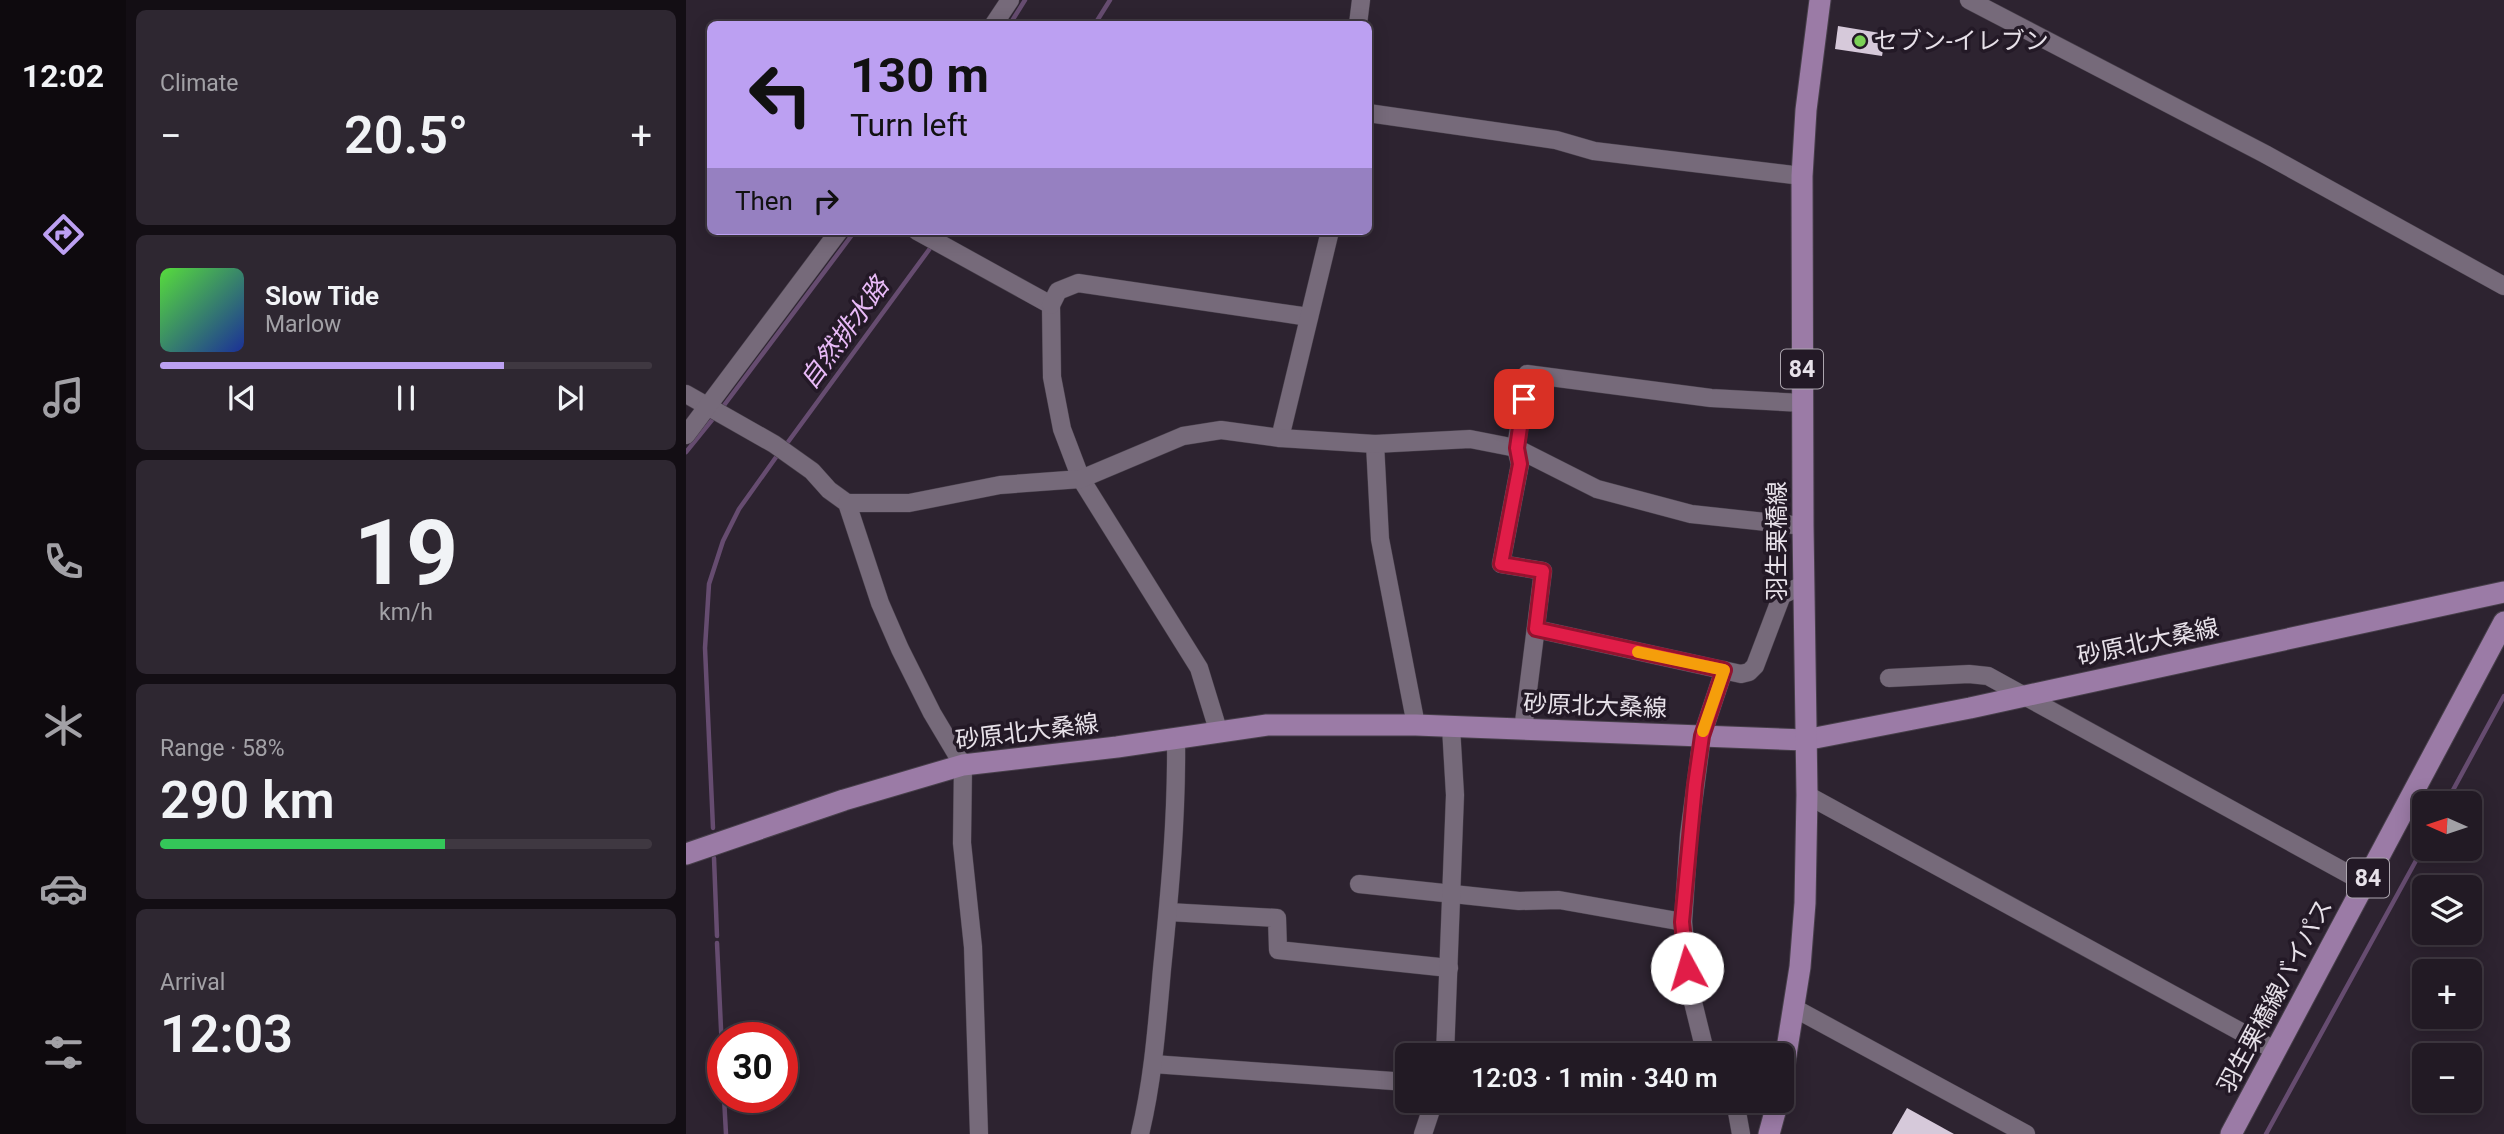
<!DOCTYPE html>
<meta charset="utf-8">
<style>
:root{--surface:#221a24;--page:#2e2731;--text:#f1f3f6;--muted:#a2a1a6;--line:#3f3841;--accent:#bca0f2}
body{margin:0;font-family:Roboto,"Noto Sans JP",sans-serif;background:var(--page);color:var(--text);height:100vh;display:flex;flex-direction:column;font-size:26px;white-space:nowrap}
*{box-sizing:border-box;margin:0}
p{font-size:23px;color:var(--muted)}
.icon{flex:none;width:38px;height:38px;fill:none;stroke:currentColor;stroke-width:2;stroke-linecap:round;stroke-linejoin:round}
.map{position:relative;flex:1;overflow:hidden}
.sheet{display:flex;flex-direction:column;gap:10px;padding:10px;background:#130e14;width:560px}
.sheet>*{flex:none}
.banner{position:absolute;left:21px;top:21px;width:665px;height:214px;border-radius:10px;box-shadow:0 4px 18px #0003,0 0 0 2px var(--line);background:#bca0f2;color:#111;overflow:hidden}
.needle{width:46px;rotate:273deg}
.controls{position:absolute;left:1726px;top:791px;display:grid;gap:14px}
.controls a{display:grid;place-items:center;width:70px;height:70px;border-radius:10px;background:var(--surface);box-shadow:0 4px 18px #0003,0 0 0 2px var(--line);font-size:35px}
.speed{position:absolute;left:21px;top:1022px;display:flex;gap:14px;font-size:35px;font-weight:700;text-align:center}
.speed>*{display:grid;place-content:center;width:91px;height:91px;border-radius:50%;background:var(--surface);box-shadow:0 4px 18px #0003,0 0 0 2px var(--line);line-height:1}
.speed .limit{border:10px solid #d22;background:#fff;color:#111}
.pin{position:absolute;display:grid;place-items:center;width:60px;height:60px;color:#fff;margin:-30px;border-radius:14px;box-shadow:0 4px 10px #0006}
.me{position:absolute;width:77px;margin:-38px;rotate:354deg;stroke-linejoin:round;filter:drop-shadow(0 0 5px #0008)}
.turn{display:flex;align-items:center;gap:24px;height:147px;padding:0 28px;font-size:32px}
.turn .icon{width:91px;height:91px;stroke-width:2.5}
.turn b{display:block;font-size:49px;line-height:60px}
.then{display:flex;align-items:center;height:66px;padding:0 28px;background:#0003;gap:14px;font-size:26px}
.big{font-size:52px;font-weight:600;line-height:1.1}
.sheet .tile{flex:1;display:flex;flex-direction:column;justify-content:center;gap:10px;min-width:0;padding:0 24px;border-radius:10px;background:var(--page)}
.sheet .dial{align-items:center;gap:0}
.dial b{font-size:91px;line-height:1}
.song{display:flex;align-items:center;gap:21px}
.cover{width:84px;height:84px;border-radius:10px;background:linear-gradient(135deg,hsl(110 70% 55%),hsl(230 70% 35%))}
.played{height:7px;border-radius:4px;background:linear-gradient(90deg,var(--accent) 70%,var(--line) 70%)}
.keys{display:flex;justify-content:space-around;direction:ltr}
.heat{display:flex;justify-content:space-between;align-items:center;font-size:38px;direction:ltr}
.charge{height:10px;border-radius:5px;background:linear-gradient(90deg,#34c759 58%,var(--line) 0)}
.trip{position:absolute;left:709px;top:1043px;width:399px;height:70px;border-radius:10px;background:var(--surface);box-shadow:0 4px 18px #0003,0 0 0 2px var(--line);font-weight:600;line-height:70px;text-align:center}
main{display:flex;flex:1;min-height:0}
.tab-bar{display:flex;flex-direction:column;width:126px;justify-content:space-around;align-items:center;background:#0e0a0e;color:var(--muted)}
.tab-bar .icon{width:49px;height:49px}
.tab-bar .active{color:var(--accent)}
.tab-bar b{font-size:32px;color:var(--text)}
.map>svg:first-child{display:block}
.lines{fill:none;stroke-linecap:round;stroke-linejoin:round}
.stream{stroke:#664c70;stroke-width:4.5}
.building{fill:#d6c9da}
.minor-casing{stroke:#473f4a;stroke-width:19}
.major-casing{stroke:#473f4a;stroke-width:23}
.minor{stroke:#766a7a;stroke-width:18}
.major{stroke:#9b7ba6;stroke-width:21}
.route-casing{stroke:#92132f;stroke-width:18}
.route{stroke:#e11d48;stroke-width:12}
.slow{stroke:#f59e0b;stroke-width:12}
.poi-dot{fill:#7bd156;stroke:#231926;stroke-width:2.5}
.labels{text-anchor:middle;stroke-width:7;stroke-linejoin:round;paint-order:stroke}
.shield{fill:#231926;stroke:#aca5ae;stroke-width:2}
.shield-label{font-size:23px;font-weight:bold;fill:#e7e1e9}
.poi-label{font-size:24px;fill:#e7e1e9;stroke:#231926;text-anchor:start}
.street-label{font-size:24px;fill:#e7e1e9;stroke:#231926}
.water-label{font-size:26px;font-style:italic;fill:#e8baf7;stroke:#231926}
</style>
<main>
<nav class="tab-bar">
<b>12:02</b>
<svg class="icon active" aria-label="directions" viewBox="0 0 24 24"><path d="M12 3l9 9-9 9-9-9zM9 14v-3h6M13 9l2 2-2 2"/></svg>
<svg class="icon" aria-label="music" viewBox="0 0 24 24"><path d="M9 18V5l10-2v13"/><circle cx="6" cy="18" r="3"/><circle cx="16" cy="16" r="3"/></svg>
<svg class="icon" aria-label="phone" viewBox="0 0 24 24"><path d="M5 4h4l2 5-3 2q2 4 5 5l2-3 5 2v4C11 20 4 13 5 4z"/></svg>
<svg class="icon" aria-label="climate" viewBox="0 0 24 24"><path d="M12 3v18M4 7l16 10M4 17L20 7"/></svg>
<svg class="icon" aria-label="car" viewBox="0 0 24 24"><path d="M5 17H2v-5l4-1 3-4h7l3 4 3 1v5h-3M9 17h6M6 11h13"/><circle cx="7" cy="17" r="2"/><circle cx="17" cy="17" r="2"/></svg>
<svg class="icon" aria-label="filters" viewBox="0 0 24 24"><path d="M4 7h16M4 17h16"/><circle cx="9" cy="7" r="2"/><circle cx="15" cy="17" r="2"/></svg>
</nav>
<section class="sheet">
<div class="tile"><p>Climate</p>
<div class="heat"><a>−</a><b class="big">20.5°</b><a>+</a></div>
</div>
<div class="tile">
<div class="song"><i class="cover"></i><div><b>Slow Tide</b><p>Marlow</p></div></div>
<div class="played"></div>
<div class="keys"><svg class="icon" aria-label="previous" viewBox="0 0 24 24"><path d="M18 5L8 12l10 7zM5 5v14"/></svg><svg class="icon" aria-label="pause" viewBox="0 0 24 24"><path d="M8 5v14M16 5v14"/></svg><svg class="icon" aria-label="next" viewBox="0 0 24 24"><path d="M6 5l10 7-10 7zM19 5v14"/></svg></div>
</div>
<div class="tile dial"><b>19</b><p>km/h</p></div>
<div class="tile"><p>Range · 58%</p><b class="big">290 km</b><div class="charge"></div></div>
<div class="tile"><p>Arrival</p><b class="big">12:03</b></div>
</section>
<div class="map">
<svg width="1818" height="1134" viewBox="0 0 1818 1134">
<rect width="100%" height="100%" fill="#2d2330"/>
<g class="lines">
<g class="stream">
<polyline points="324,24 339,0"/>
<polyline points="409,24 424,0"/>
<polyline points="36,408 169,231"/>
<polyline points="102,442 245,247"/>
<polyline points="0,452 30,415"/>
<polyline points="1760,803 1818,696"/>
<polyline points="27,828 19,648 23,584 37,541 53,509 93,453"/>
<polyline points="28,858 31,936"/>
<polyline points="31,943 37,1072"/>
<polyline points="38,1097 40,1134"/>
<polyline points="1580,1134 1738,846"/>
</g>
</g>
<g class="building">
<polygon points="1152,26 1200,34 1196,56 1149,49"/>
<polygon points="1221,1108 1268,1134 1206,1134"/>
</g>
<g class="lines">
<defs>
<g id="minor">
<polyline points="1283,0 1579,154 1818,286"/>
<polyline points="308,24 324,0"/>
<polyline points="672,24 675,0"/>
<polyline points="682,113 870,140 908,151 1116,176"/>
<polyline points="231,231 365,305 366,377 376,429 395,479 513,668 532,730"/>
<polyline points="365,305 372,291 392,283 623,317"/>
<polyline points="0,394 88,444 126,471 143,490 161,503 194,603 214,649 246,713 277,765 276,843 287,947 293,1134"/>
<polyline points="0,435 153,231"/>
<polyline points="594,438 644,231"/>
<polyline points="689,444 694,539 730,725"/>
<polyline points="161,503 223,503 314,485 395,479 497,436 535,430 594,438 689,444 784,439 830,448 911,489 1005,514 1117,526"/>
<polyline points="850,629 1055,674 1063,672 1069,666 1096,595 1117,585"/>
<polyline points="1203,678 1283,674 1302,676 1679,883"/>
<polyline points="837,730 857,571 815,564 834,464 830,448 841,374 1025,398 1117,403"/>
<polyline points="1121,795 1590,1051"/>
<polyline points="673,884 833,901 873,900 997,922"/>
<polyline points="482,912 591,918 592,950 763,968"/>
<polyline points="1108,1008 1340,1134"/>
<polyline points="759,1055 769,795 765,727"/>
<polyline points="1020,1055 1004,990 997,922 1003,835 1016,736 1038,670"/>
<polyline points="467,1064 721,1082"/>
<polyline points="1049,1101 1055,1134"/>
<path d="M454,1134C467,1080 471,1025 476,969C484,891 491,815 490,738"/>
<polyline points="737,1134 748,1101"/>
</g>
<g id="major">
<polyline points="0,854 158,800 277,765 431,747 581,725 730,725 1119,740 1284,708 1818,592"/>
<polyline points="1096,1080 1114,967 1119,903 1121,795 1117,526 1116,176 1120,110 1134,0"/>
<polyline points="1083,1134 1092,1101"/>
<polyline points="1545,1134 1818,622"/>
</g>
</defs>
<use href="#minor" class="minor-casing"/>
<use href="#major" class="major-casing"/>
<use href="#minor" class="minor"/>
<use href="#major" class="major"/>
</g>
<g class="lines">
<defs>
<polyline id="route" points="838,399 831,448 834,464 815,564 857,571 850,629 1038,670 1016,736 1009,785 996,922 1001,968"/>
</defs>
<use href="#route" class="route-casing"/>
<use href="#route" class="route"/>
<polyline class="slow" points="952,652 1038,670 1017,731"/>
</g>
<circle class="poi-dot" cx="1174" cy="41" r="7"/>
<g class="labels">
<g class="shield">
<rect x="1095" y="349.5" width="42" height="39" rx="5"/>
<rect x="1661" y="858.5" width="42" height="39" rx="5"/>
</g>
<g class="shield-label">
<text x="1116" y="377">84</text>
<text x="1682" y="886">84</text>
</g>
<g class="poi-label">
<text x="1188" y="49">セブン-イレブン</text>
</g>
<g class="street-label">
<text transform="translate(1091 541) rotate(-90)" y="8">羽生栗橋線</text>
<text transform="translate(1462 642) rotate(-12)" y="8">砂原北大桑線</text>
<text transform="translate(909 706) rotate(2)" y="8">砂原北大桑線</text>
<text transform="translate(341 732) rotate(-7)" y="8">砂原北大桑線</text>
<text transform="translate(1589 996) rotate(-62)" y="8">羽生栗橋線バイパス</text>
</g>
<g class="water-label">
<text transform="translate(158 333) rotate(-54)" y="9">自然排水路</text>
</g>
</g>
</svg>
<div class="controls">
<a><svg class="needle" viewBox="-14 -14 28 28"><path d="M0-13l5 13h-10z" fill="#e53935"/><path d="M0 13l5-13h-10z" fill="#a2a1a6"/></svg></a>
<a><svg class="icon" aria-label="layers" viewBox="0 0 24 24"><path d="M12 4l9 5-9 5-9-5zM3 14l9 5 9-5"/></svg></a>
<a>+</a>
<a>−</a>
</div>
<div class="speed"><div class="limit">30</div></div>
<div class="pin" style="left:838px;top:399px;background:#d93025"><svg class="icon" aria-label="arrive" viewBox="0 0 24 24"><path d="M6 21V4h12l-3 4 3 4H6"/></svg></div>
<svg class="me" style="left:1001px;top:968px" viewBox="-20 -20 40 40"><circle r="19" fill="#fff"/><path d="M0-13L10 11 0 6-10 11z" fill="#e11d48"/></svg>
<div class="trip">12:03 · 1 min · 340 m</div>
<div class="banner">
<div class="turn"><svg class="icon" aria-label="left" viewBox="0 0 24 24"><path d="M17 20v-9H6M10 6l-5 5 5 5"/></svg><div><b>130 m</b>Turn left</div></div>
<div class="then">Then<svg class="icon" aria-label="right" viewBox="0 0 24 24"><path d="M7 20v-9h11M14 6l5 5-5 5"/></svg></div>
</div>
</div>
</main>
